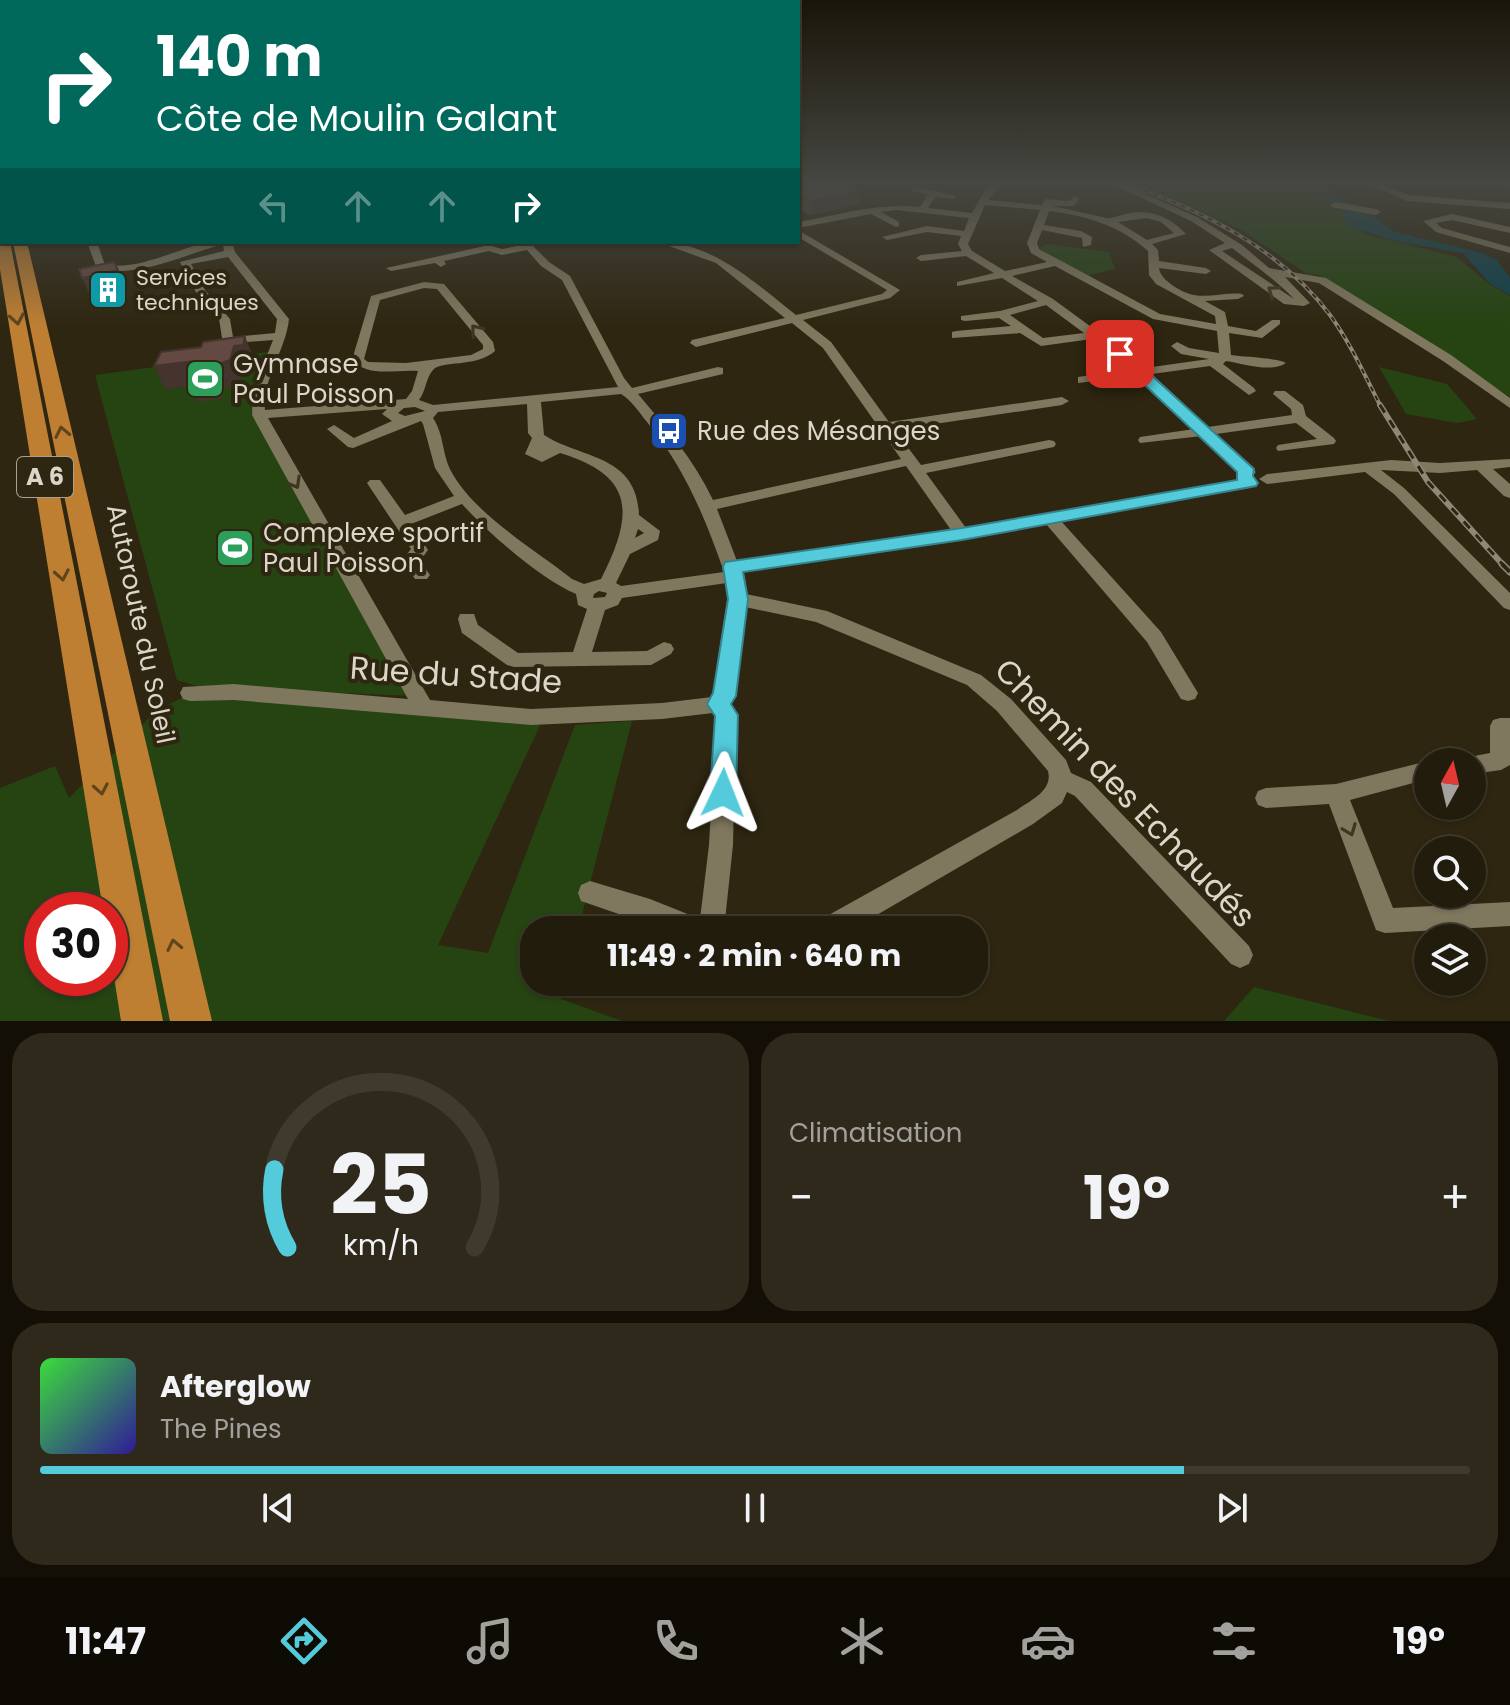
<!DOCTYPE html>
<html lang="fr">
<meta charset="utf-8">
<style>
:root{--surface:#221c0c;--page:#2e291a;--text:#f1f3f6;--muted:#a2a19d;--line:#3f3a2d;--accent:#53cbdb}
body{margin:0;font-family:Poppins,sans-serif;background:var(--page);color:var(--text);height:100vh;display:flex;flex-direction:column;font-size:30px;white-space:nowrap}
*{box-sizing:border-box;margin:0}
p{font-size:26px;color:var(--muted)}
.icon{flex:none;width:44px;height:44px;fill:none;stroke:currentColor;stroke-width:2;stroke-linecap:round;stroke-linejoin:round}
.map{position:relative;height:1021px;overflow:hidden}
.details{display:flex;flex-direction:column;gap:12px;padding:12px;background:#130f07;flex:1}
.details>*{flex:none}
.hud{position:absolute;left:0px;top:0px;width:800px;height:244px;box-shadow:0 2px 6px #0004,0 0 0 2px var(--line);background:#00695c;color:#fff;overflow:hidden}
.needle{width:52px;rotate:8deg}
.buttons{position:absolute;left:1414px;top:748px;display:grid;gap:16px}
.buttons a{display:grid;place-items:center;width:72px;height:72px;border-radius:50%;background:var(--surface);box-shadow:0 2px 6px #0004,0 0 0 2px var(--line);font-size:40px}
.speed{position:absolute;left:24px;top:892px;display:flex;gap:16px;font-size:40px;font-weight:700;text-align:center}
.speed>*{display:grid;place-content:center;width:104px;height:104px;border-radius:50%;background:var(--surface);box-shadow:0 2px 6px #0004,0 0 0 2px var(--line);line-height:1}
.speed .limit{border:12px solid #d22;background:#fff;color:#111}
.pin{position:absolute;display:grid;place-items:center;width:68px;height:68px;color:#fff;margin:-34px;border-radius:16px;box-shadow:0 4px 12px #0006}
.me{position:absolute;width:88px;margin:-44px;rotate:2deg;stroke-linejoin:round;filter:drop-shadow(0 0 6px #0008)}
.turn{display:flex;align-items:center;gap:28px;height:168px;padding:0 24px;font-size:36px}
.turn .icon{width:104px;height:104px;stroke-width:2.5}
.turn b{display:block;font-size:56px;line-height:68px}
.lanes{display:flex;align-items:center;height:76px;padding:0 24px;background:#0003;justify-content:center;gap:40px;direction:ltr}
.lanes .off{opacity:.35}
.big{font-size:60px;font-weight:700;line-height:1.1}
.details .widget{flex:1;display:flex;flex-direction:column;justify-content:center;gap:12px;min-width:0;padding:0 28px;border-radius:32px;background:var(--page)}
.details .dial{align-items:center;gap:0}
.dial svg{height:208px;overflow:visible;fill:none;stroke:var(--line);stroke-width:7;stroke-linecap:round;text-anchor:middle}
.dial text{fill:var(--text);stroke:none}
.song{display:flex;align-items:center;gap:24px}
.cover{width:96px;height:96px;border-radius:12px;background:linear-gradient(135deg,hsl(120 70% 55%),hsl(250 70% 35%))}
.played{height:8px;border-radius:4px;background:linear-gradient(90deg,var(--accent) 80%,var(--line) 80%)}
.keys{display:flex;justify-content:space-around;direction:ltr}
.heat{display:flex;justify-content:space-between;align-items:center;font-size:44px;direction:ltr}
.details .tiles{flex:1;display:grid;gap:12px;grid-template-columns:1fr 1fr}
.widget:last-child{grid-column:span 2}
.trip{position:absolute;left:520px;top:916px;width:468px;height:80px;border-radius:32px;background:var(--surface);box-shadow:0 2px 6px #0004,0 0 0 2px var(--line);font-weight:700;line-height:80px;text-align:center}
.menu{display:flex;height:128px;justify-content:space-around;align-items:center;background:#0e0b05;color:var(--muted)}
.menu .icon{width:56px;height:56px}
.menu .active{color:var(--accent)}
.menu b{font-size:36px;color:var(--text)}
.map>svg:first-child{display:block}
.green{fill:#254412;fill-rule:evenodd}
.water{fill:#0e424b}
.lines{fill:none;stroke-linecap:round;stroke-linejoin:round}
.minor{fill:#7f775e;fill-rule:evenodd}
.highway{fill:#be7f32;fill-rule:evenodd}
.rail-far2-casing{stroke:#8f8877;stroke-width:4}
.rail-far1-casing{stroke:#8f8877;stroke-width:6}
.rail-casing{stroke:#8f8877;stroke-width:7}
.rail-far2{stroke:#2e2610;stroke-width:2;stroke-dasharray:5;stroke-linecap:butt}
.rail-far1{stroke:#2e2610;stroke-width:3;stroke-dasharray:9;stroke-linecap:butt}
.rail{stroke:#2e2610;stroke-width:4;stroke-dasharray:11;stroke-linecap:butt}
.wall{fill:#553f38}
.shaded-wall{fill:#45332e}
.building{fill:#634941;stroke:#45332e;stroke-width:2}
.oneway{stroke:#3e3620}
.oneway2{stroke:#60451c}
.route{fill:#53cbdb;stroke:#36848e;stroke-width:2}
.labels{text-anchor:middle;stroke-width:8;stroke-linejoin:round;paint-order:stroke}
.far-poi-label{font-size:22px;fill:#dbd6c9;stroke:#2e2610;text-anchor:start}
.shield{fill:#2e2610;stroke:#a7a192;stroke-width:2}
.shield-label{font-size:24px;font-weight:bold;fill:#dbd6c9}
.poi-label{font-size:26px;fill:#dbd6c9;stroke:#2e2610;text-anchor:start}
.street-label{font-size:26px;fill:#dbd6c9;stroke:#2e2610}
.near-street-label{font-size:32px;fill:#dbd6c9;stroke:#2e2610}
</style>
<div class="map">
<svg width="1510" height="1021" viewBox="0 0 1510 1021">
<rect width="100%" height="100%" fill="#2e2610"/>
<g class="green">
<polygon points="1187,183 1299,183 1336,201 1364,234 1457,257 1488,283 1510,296 1510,397 1318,275 1307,274 1242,230 1144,185"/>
<polygon points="1048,244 1109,252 1115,269 1086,276 1039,248"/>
<polygon points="275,351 255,403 411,696 200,687 177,680 95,375"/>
<polygon points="1379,367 1447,384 1477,419 1457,423 1406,414"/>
<path d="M188,695L543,719L438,945L488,953L575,725L632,721L578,930H534V982H565L561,999L622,1021H0V788L55,766L69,798L157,710ZM42,910H110V978H42Z"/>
<polygon points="1254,987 1389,1021 1224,1021"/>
</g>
<polygon class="water" points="1294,183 1315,183 1367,211 1394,232 1483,253 1497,260 1510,278 1510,295 1489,283 1463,253 1395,241 1348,226 1342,207"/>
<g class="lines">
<g class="minor">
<path d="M994,183H1003L988,200L1042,205L1045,199L1069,201L1075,196L1079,199L1074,206H1051C1069,209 1087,214 1106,218C1113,219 1122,214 1130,213C1152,209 1171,218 1186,234L1152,244L1158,250L1159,261L1206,268L1211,271L1206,274L1159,268C1160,280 1182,293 1194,295C1209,298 1226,292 1242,294L1244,296L1238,299L1205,301L1225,312L1228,326L1256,331L1272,320H1280V324L1262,338L1229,333L1231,355C1244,357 1279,358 1286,363C1271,373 1244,364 1226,361L1223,364L1254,388L1256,391L1249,395L1210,366L1152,374L1208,427L1292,415L1291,409L1273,394L1275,391H1285L1303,405L1306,416L1334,438L1336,441L1334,444L1278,451L1276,448L1278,445L1317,439L1296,423L1216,434L1256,472L1253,475H1243L1202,436L1140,443L1138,440L1140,437L1194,429L1139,376L1078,383V377L1132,369L1092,339L1041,346L1020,333L952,338V332L956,331L1011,326L999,318L965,321L961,320V316L1000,311L1038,301L1002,278L957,286V282L994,273L966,256L921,261L916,258L921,255L962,251L958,244L961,236L927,232L887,240L882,237L927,226L964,231L969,218L896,210L881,212L899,222V226L896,227L871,214L798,228V222C839,215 878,202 920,207L928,194L913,192L912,190L916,187L957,196L953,199L935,197L928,208L972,213L984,192ZM985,205L1040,210L1027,243L1031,253L1047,262L1005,271L972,251L968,244ZM1049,211C1087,216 1119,225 1148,251L1149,275L1156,284L1215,316L1216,324L1160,314L1039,249L1037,243L1042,230L1082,238L1083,247L1091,245L1092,237L1081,231L1044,225ZM1147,218L1161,222L1174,233L1147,240L1118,222ZM1055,266L1153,319L1217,331L1219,353L1189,348L1177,342L1171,346L1181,354L1209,359L1145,368L1113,343L1149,337V331L1105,337L1053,299L1012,276ZM1046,305L1084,333L1043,338L1010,315Z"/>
<path d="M1110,183H1120L1197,217L1242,245L1269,268L1326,278L1451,355L1510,398V408L1443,361L1319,283L1285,277L1310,303L1304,306L1284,304L1209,250L1225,243L1191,221ZM1232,248C1254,265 1275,279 1294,299L1222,251Z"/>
<polygon points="1367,183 1378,183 1409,195 1510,203 1510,209 1407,201"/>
<polygon points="1504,183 1510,183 1510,187"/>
<polygon points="1335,202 1376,209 1381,212 1376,215 1332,207 1331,205"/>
<polygon points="1452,214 1510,227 1510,233 1452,220 1436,223 1442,228 1510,247 1510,253 1436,232 1423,221"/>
<path d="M798,230L900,290L890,298L803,320L831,342L889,422L1062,397L1069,401L1062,405L895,430L921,465L1049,440L1054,441L1056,444L1054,447L926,473L966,528L1249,478L1257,483L1249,488L1061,521L1161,632L1198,693L1195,699L1188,701L1181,699L1147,642L1046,524L962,539L741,571L745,576L746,594L827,611L981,675L1011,699L1066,760L1071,773L1091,782L1249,946L1253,955L1249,964L1240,968L1231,964L1075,796L1067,792L1062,803L1033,824L851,930H814L818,921L1017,810C1031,800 1053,791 1048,771L997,711L967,685L816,622L745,607L734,696L729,704L736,715L733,845L724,930H665L581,901L578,893L581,885L590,881L650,899L700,919L709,845L716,716L713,713L662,719L531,725L234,700L190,701L183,699L180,693L183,687L234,684L408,699L252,415L253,391L273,340L223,344L219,319L196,292L180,262L224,251L223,244C183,255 139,278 97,269L87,242H97L105,265C140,270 173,250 206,243C214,241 223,242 232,242L235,252L289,319C286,350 262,379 265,410L406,399L412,391L418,371C396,369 368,378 352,360L371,296L424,282L444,284L493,342L495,351C476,368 441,360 433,370C426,377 426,391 419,400L433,405L618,387L562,280L541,266L527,250L502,255L489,251L444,261L446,264L441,267L435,263L391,271L386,268L489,245L502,249L522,245L519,242H529L549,262L570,276L624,378L632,388L718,367L723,368V374L638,394C666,427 694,460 713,500L901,459L823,348L792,323L696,347L690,343L692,340L785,318L716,263L658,242C713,242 755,283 796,315L882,294L887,290L798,237ZM228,257L277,319L275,333L233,337L230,319L205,290L191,264ZM424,288L437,289L483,345V349L471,355L406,363L368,362L364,359L380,300ZM621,394C631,400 639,412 647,422C684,467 705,517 724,572L621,586L616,583L630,554L658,540L660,531L639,515C637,454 581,459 544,435L541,402ZM527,404L528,433L532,438L525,454L542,462L560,453C637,476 633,516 601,579L584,584L572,579C534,549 474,514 451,471C442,454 444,434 433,418L438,412ZM415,407L425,411L405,416L398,413L404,408ZM387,409L382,414L392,421L354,438L334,425L327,429L348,447L353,448L421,421L423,424L435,468L454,496L405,515L380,480H370L367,483L411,549L402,560L415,579H427L430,575L420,561L428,550L411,524L462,504C488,533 541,579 576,594L578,605L587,609L573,652L518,653L478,625L474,614H460L458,619L462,633L507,665L514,667L651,665L671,654L674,649L671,644L664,642L647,651L592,652L605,610L618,605L622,598L727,583L729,588L712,697L662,703L531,709L430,700L268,418ZM906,466L951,530L737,561L717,509ZM638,529L644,533L635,538ZM599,591L607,593L605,597L593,598L594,594Z"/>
<polygon points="1510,459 1510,467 1493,469 1510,484 1510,498 1504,496 1477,470 1440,473 1381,470 1404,488 1510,593 1510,610 1504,608 1394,494 1365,472 1267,484 1259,479 1267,474 1391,460 1440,463"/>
<polygon points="1500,718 1510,718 1510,765 1501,770 1472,774 1472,762 1463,762 1464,758 1490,753 1490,726 1493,720"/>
<polygon points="1428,761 1432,762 1428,762 1428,779 1350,800 1393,908 1510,902 1510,926 1385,933 1376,930 1329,804 1266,808 1258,805 1255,798 1258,791 1266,788 1336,784"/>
</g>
<g class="highway">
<polygon points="0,238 10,242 163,1021 121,1021 110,952 110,910 103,910 0,269"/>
<polygon points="13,242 27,242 212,1021 170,1021"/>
</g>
<defs>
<path id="rail-far2" d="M1125,183C1202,211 1280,248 1330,315C1351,344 1365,376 1381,407"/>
<polyline id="rail-far1" points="1380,405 1428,482 1504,566"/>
<polyline id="rail" points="1502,564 1510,572"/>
</defs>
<use href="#rail-far2" class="rail-far2-casing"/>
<use href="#rail-far1" class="rail-far1-casing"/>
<use href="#rail" class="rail-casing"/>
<use href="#rail-far2" class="rail-far2"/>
<use href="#rail-far1" class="rail-far1"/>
<use href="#rail" class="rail"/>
</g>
<polygon class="wall" points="798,184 859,204 810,215 798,208"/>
<g class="shaded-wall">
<polygon points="860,191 859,204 810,215 810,201"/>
<polygon points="118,270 128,291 92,299 82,278"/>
<polygon points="245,336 254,359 251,368 243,369 239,383 225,388 221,399 198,402 191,386 165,389 154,366 195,361 215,365"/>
</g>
<g class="building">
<polygon points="805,183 843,183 860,191 810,201 798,194 798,192 799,191 798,187 800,187 798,184"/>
<polygon points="114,262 118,270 82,278 79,269"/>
<polygon points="245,336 243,345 234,346 230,360 215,365 211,375 188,378 195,361 154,366 161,352 201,347 203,342"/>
</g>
<defs><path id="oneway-chevron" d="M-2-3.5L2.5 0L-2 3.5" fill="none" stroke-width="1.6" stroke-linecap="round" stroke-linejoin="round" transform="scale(2)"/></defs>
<g class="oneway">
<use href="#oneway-chevron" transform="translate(1273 291) rotate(-144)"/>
<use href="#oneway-chevron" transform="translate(476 330) rotate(-129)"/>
<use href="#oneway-chevron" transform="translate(295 483) rotate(60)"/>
<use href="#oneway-chevron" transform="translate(1350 830) rotate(69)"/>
</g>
<g class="oneway2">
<use href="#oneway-chevron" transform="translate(17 319) rotate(80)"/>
<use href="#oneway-chevron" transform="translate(62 432) rotate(-102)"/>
<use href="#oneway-chevron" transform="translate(62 575) rotate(80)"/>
<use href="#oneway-chevron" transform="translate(101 789) rotate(80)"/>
<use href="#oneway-chevron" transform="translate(174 945) rotate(-102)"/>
</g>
<linearGradient id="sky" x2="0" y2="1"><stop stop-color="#191509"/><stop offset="0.56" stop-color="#464742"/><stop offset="1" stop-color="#464742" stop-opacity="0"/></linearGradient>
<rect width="1510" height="326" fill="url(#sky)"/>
<polygon class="route" points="1115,351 1125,351 1254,469 1253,476 1258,483 1256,486 962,540 743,572 748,599 736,696 731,704 738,715 736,793 732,800 723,804 714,800 710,793 715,716 707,704 713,693 728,599 723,567 725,562 962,528 1237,480 1237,472 1115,357"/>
<defs>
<symbol id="building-square" viewBox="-11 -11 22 22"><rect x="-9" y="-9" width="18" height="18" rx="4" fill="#0f9aa8" stroke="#2e2610"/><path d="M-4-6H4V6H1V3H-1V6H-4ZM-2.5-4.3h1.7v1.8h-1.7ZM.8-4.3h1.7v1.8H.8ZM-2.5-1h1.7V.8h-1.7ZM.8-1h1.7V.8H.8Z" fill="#fff"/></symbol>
<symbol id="stadium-square" viewBox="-11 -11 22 22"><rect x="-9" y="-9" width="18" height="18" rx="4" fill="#2e9e5b" stroke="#2e2610"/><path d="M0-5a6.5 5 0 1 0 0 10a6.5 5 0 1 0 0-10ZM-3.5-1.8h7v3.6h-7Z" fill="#fff"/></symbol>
<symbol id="bus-square" viewBox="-11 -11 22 22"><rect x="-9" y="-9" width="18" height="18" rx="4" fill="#1a4fb4" stroke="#2e2610"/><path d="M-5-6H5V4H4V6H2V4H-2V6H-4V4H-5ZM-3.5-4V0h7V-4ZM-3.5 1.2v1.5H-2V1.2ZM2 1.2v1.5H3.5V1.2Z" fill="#fff"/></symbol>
</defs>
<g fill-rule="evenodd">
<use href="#building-square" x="86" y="268" width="44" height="44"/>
<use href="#stadium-square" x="183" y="357" width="44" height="44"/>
<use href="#bus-square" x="647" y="409" width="44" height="44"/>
<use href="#stadium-square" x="213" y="526" width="44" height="44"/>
</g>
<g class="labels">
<g class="far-poi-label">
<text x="136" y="285">Services<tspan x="136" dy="25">techniques</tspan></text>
</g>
<rect class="shield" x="17" y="457" width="56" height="40" rx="6"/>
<g class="shield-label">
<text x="45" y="485">A 6</text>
</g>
<g class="poi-label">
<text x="233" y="373">Gymnase<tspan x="233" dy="30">Paul Poisson</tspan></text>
<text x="697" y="440">Rue des Mésanges</text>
<text x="263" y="542">Complexe sportif<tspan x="263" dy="30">Paul Poisson</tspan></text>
</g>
<g class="street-label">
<text transform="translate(141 624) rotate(78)" y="9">Autoroute du Soleil</text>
</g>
<g class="near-street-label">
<text transform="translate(456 675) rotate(4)" y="11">Rue du Stade</text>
<text transform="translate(1125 793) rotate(46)" y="11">Chemin des Echaudés</text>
</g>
</g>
</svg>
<div class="buttons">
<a><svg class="needle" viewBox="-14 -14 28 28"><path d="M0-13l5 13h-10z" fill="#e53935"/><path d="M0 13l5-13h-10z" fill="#a2a19d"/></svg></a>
<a><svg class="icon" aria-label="search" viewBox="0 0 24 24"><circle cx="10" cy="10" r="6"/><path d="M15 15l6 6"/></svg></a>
<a><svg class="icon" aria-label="layers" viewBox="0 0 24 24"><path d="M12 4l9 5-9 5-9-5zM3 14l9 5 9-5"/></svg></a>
</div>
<div class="speed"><div class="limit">30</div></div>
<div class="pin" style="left:1120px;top:354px;background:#d93025"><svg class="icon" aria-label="arrive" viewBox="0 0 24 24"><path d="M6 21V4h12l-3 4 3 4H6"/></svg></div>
<svg class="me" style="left:723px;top:793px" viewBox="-20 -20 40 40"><path d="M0-17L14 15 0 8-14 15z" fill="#53cbdb" stroke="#fff" stroke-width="4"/></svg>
<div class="trip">11:49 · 2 min · 640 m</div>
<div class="hud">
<div class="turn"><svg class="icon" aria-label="right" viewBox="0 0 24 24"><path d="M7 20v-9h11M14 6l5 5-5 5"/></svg><div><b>140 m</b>Côte de Moulin Galant</div></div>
<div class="lanes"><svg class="icon off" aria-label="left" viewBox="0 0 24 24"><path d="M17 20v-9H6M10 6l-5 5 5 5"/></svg><svg class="icon off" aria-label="ahead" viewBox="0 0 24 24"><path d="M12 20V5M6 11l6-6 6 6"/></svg><svg class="icon off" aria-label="ahead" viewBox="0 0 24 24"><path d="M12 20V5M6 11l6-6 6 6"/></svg><svg class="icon" aria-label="right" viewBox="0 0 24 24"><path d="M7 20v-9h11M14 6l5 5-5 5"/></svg></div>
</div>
</div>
<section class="details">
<div class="tiles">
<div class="widget dial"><svg viewBox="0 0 100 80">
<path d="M14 69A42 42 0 1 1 86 69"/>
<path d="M14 69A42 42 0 0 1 9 39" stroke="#53cbdb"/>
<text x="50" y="56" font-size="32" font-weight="700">25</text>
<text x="50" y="72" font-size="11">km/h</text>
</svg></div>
<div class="widget"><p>Climatisation</p>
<div class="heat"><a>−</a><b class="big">19°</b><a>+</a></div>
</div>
<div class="widget">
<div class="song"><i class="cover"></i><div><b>Afterglow</b><p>The Pines</p></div></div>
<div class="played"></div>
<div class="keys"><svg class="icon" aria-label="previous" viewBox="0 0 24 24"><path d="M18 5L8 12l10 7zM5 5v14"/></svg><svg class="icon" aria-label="pause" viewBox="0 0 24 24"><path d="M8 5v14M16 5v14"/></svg><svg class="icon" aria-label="next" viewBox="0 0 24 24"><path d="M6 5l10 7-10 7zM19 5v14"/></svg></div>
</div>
</div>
</section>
<nav class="menu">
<b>11:47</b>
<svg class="icon active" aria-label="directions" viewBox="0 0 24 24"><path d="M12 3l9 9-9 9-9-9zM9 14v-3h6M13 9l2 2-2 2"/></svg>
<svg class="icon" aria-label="music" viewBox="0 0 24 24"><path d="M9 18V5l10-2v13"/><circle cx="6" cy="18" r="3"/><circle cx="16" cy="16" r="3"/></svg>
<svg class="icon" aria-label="phone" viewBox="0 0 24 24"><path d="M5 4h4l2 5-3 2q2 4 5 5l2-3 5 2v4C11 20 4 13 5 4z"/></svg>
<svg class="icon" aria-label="climate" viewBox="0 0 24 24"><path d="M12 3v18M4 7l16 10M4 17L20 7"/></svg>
<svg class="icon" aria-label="car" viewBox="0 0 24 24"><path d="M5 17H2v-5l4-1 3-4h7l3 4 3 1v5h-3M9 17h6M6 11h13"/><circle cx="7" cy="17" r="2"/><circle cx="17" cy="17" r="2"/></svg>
<svg class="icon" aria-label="filters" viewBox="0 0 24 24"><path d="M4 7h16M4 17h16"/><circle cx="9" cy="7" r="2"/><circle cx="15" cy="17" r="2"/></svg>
<b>19°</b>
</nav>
